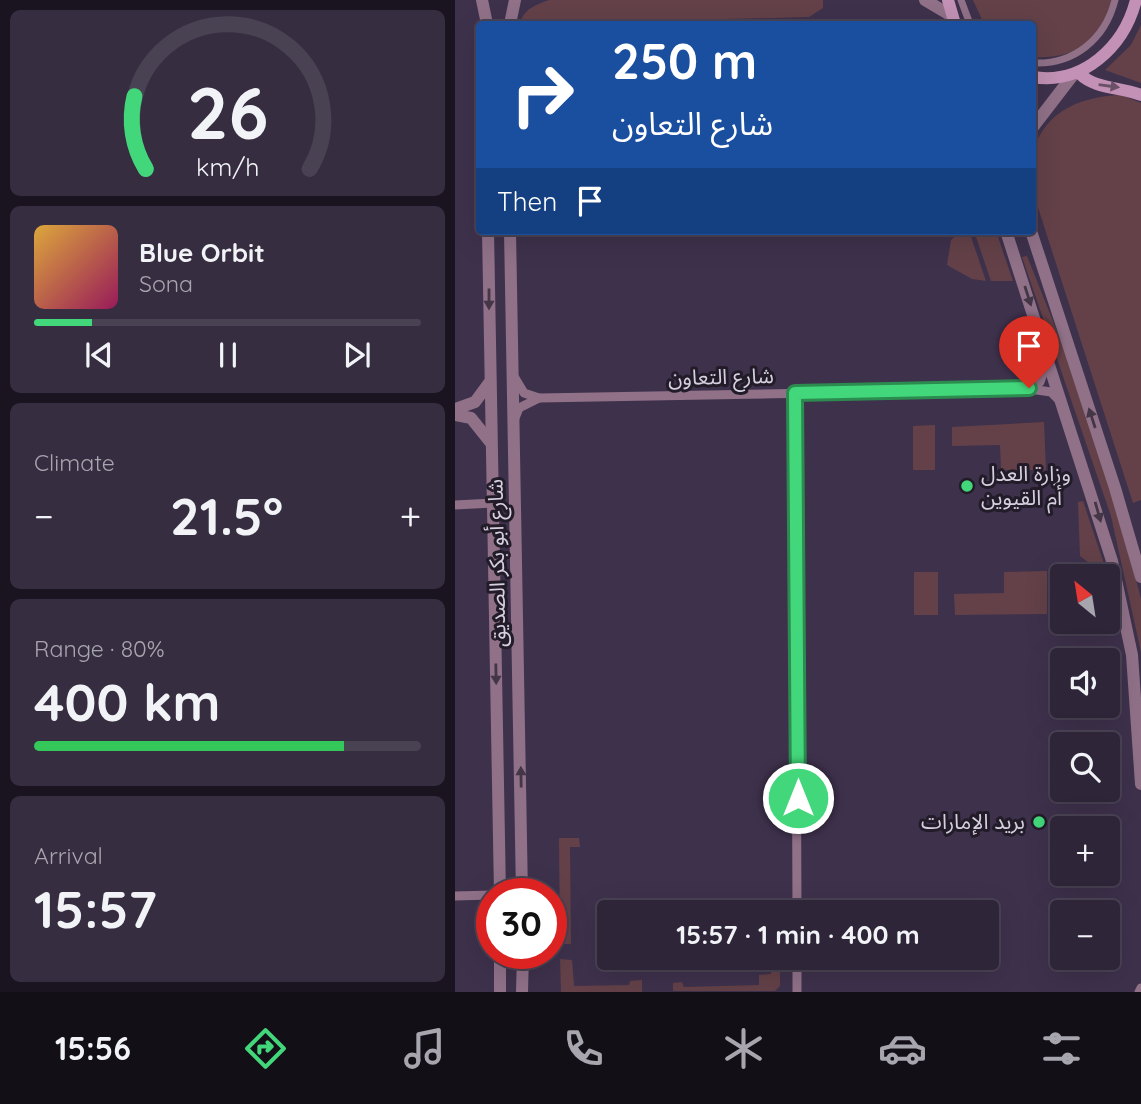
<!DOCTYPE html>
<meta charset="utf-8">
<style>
:root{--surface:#2e2539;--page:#362d41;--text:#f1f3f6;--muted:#a7a5ae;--line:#494253;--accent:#43d77b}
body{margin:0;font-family:Quicksand,"Noto Sans Arabic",sans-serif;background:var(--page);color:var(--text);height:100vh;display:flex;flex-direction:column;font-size:26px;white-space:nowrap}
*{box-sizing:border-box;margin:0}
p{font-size:23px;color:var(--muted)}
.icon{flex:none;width:38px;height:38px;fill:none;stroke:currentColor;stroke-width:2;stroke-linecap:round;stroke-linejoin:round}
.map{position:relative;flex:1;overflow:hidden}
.drawer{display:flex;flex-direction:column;gap:10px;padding:10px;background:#19141f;width:455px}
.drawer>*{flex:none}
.banner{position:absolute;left:21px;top:21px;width:560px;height:214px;border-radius:7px;box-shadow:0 7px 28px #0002,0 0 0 2px var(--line);background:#1a4fa0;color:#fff;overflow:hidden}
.needle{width:46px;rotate:330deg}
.buttons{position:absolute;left:595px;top:564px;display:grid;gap:14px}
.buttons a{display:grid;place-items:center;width:70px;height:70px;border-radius:7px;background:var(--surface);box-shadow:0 7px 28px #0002,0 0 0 2px var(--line);font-size:35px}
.speed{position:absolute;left:21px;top:878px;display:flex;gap:14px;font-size:35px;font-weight:700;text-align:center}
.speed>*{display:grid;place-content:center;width:91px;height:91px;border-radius:50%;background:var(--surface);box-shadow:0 7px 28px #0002,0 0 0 2px var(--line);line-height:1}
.speed .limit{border:10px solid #d22;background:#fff;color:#111}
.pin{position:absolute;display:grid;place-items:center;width:60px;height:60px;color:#fff;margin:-72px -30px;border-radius:50% 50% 50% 0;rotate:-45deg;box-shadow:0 0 7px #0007}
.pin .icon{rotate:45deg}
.me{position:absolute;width:77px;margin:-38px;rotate:0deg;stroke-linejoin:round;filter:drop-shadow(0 0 5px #0008)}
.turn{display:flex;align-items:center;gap:24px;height:147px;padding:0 21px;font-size:32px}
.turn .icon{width:91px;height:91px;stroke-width:2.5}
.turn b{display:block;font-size:49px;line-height:60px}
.then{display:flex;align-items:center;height:66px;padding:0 21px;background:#0003;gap:14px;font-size:26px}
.big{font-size:52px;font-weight:700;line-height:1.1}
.drawer .tile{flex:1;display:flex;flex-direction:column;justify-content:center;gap:10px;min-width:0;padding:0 24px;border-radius:10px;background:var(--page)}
.drawer .dial{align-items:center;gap:0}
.dial svg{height:182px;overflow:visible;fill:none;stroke:var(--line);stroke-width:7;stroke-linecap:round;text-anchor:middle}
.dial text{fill:var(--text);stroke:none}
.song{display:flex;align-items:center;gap:21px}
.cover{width:84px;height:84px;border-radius:10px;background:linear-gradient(135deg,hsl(40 70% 55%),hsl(330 70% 35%))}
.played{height:7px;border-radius:4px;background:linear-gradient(90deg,var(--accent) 15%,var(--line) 15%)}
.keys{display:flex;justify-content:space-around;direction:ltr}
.heat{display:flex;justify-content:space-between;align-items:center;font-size:38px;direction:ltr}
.charge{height:10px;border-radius:5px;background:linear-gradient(90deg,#34c759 80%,var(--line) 0)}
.trip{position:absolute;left:142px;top:900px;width:402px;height:70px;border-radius:7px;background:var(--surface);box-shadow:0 7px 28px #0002,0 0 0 2px var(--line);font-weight:700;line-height:70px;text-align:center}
.tab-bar{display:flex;height:112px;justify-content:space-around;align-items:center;background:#120f17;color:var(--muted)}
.tab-bar .icon{width:49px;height:49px}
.tab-bar .current{color:var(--accent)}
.tab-bar b{font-size:32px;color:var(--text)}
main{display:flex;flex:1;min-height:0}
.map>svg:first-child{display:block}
.green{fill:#644148}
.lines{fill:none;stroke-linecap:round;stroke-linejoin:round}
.pedestrian{stroke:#907188;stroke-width:7}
.minor{stroke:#907188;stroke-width:9}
.tertiary{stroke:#907188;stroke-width:12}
.secondary{stroke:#c291b5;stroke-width:12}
.oneway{fill:#6a5168}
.oneway2{fill:#433646}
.route-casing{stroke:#2c8c50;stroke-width:18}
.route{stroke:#43d77b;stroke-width:12}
.poi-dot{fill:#43d77b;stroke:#221c29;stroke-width:2.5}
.labels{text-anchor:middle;stroke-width:6;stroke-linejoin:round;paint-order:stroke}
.street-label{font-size:21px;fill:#d6cfe0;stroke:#221c29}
.poi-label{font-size:21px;fill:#d6cfe0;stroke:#221c29;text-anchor:start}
</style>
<main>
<section class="drawer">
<div class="tile dial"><svg viewBox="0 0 100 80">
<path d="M14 69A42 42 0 1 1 86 69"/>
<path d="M14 69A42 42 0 0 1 9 37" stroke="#43d77b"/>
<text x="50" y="56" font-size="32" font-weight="700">26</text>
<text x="50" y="72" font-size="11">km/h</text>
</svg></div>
<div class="tile">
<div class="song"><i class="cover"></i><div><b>Blue Orbit</b><p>Sona</p></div></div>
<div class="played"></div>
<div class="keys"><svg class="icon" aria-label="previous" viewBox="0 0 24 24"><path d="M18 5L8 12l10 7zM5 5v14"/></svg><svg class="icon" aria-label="pause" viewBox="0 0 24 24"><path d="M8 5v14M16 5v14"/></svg><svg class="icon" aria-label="next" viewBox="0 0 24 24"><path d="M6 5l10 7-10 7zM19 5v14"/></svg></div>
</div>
<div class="tile"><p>Climate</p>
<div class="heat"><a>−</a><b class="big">21.5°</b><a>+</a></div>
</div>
<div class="tile"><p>Range · 80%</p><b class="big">400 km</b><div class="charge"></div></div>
<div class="tile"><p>Arrival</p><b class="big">15:57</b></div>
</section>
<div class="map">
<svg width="686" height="992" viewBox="0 0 686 992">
<rect width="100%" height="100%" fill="#3e314c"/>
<g class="green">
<path d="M94,0H368V8L354,17L65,24C68,9 81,5 94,0Z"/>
<path d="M518,0H663C643,40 625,59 578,57V24H529Z"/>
<polygon points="686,25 686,83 650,70 676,45"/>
<path d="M666,95L686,103V500L678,503L579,195C578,180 576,164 579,150C590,110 629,96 666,95Z"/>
<polygon points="506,231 514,231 531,281 517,279 492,265 496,240"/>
<polygon points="519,231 541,231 558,281 536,281"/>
<polygon points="572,256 609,349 665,516 686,599 686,652 656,516 567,257"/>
<polygon points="589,422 591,470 546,470 545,445 497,446 497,427"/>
<polygon points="480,425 480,470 458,470 458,426"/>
<polygon points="628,501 651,570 647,573 625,556 623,502"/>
<polygon points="592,571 592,614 500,615 499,594 549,593 549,572"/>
<rect x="459" y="572" width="24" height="43"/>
<polygon points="104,838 124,838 125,847 115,847 116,944 105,944"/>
<polygon points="316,957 325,957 325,986 320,991 218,991 218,983 227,982 229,987 304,985 304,975 316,974"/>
<polygon points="105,959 117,960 119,986 174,985 175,981 187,980 187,992 106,992"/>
</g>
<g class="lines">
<g class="pedestrian">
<polyline points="506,0 515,24"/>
<path d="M578,63C618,65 650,40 660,0"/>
</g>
<g class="minor">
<polyline points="592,362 585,382 575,389 596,392 604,400"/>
<polyline points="60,378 69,393 84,398 64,408 60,418"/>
<polyline points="340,393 342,912"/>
<polyline points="84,398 575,389"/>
<polyline points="0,505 38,503"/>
<polyline points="0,896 37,895"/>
<polyline points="342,992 342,957"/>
<polyline points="684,992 686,988"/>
</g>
<g class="tertiary">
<polyline points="27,0 32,24"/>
<polyline points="470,0 497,16"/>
<polyline points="55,24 60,0"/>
<polyline points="578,127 618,75"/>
<polyline points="33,231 45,894"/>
<polyline points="55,231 67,894"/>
<polyline points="551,231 657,561 677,655 686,784"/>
<polyline points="576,231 660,488 686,577"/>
<polyline points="0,409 20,402 34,383"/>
<polyline points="0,415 16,418 36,443"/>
<polyline points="45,992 45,954"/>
<polyline points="67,992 68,954"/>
</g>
<g class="secondary">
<polyline points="493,0 500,24"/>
<path d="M625,74C640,89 666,87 686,95"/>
<path d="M578,77C628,85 669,47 681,0"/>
</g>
</g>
<defs><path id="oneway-solid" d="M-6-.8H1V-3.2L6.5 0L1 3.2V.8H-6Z" transform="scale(1.75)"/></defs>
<use class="oneway" href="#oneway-solid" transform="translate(654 86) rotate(8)"/>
<g class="oneway2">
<use href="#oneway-solid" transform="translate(573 296) rotate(72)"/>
<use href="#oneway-solid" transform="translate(34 299) rotate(90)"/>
<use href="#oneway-solid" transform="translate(637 418) rotate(-108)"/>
<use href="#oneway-solid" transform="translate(643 512) rotate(74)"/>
<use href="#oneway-solid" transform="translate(41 674) rotate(89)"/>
<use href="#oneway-solid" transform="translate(66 777) rotate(-91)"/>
</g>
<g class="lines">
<defs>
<polyline id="route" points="343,798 340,393 574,388"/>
</defs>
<use href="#route" class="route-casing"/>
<use href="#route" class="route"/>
</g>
<g class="poi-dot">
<circle cx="512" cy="486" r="7"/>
<circle cx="584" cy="822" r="7"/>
</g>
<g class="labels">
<g class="street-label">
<text transform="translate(266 377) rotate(-1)" y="7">شارع التعاون</text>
<text transform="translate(42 563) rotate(-91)" y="7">شارع أبو بكر الصديق</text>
</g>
<g class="poi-label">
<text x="526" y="481">وزارة العدل<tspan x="526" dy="24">أم القيوين</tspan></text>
<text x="570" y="829" text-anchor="end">بريد الإمارات</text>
</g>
</g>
</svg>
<div class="buttons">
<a><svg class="needle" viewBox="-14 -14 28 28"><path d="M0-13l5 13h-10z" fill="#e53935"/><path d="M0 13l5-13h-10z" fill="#a7a5ae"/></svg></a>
<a><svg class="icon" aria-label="sound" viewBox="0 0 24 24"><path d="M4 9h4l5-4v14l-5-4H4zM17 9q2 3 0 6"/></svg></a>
<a><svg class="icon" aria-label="search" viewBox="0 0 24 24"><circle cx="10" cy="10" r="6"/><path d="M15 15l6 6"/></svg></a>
<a>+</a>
<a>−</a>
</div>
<div class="speed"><div class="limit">30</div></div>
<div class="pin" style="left:574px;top:388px;background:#d93025"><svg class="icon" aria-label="arrive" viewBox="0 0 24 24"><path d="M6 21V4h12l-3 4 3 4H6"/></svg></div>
<svg class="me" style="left:343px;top:798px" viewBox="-20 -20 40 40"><circle r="17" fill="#43d77b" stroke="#fff" stroke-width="3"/><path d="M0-11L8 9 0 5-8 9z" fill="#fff"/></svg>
<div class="trip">15:57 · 1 min · 400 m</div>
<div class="banner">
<div class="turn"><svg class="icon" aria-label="right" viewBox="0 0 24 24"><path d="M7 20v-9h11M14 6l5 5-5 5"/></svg><div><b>250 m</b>شارع التعاون</div></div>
<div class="then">Then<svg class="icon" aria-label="arrive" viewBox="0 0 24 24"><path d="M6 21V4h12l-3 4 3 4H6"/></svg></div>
</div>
</div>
</main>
<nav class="tab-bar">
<b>15:56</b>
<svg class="icon current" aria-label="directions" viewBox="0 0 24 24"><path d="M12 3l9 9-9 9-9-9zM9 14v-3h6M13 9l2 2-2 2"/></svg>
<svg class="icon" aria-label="music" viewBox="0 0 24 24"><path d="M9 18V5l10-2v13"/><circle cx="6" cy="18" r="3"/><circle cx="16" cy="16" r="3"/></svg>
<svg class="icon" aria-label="phone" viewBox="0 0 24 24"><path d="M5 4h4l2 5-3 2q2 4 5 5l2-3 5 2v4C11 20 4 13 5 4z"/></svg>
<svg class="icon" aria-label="climate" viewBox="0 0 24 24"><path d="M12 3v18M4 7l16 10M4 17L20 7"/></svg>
<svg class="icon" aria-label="car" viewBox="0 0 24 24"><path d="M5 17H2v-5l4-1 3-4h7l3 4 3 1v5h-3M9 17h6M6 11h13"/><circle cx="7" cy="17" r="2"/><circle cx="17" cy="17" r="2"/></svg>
<svg class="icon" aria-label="filters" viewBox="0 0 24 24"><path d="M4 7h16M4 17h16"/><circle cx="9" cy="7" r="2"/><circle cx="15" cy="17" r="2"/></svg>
</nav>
